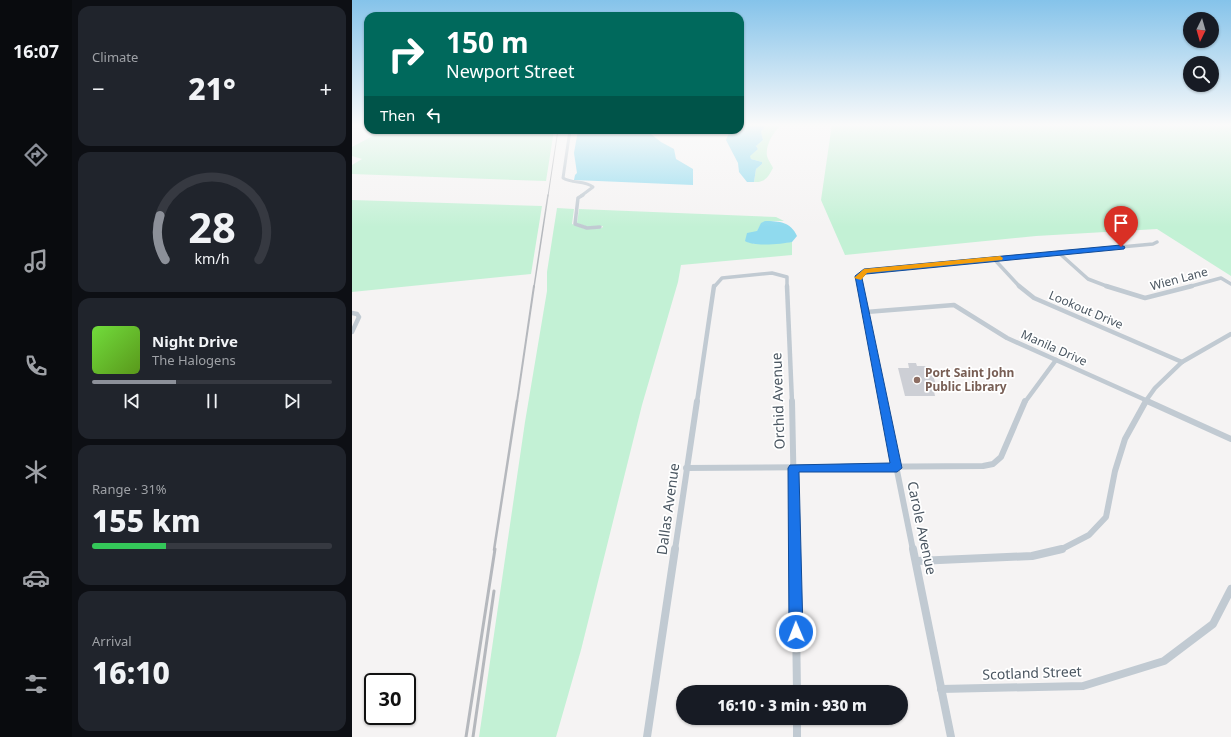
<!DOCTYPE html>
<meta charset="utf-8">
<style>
:root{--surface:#171b24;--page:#20242c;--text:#f1f3f6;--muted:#9ea1a6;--line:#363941;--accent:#8c9099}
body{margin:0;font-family:"Noto Sans",sans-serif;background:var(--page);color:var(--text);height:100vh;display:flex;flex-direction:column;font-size:15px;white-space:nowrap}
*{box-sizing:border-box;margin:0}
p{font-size:13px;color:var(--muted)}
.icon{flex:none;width:22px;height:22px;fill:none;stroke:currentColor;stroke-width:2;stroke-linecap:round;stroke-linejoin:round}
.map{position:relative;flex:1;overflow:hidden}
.sheet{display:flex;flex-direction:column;gap:6px;padding:6px;background:#0d0f14;width:280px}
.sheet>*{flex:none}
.banner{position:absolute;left:12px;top:12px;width:380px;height:122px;border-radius:12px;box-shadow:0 1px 3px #0004;background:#00695c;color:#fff;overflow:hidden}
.needle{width:26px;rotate:185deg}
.buttons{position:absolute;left:831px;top:12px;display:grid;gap:8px}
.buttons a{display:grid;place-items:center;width:36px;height:36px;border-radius:50%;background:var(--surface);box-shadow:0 1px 3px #0004;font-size:20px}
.speed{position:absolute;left:12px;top:673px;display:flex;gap:8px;font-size:20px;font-weight:700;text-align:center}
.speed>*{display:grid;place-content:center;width:52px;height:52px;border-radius:50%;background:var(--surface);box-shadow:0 1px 3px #0004;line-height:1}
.speed .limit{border:2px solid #111;border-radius:6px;background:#fff;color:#111}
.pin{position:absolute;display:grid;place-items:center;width:34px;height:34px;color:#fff;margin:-41px -17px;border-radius:50% 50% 50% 0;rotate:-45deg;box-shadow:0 0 4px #0007}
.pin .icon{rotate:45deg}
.me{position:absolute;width:44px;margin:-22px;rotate:359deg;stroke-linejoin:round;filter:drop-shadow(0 0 3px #0008)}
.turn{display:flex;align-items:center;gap:14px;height:84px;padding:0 16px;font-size:18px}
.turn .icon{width:52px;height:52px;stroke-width:2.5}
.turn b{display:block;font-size:28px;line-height:34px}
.then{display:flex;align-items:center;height:38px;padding:0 16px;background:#0003;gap:8px;font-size:15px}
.big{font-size:30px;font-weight:800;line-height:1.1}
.sheet .widget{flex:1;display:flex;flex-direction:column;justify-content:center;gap:6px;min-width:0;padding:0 14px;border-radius:12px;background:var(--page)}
.sheet .dial{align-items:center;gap:0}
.dial svg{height:104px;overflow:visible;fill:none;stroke:var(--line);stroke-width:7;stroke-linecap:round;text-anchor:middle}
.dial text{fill:var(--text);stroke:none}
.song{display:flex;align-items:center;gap:12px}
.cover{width:48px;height:48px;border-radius:6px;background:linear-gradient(135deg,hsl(100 70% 55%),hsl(90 70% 35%))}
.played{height:4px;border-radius:2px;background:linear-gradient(90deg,var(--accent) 35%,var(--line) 35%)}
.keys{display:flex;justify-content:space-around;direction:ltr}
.heat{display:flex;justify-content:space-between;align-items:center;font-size:22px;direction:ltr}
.charge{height:6px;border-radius:3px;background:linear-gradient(90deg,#34c759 31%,var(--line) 0)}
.trip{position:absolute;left:324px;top:685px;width:232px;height:40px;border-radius:20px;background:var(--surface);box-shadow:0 1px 3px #0004;font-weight:800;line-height:40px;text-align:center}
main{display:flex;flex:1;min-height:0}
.menu{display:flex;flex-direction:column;width:72px;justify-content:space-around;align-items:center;background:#090b0e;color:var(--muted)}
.menu .icon{width:28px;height:28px}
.menu .on{color:var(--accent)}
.menu b{font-size:18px;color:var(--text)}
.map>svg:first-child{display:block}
.green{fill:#c3f1d5}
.water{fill:#90daee}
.building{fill:#cdcfd5}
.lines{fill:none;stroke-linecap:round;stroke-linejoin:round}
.minor-far4{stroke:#c1cad2;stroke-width:3}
.minor-far3{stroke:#c1cad2;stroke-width:3.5}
.minor-far2{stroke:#c1cad2;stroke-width:4.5}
.minor-far1{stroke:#c1cad2;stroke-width:6}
.minor{stroke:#c1cad2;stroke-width:8}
.rail-far4{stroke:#b5b8bd;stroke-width:1}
.rail-far3{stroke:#b5b8bd;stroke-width:1.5}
.rail-far2{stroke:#b5b8bd;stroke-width:2}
.rail-far1{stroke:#b5b8bd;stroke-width:2.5}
.rail{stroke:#b5b8bd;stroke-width:3}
.route{fill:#1a73e8;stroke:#114b97}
.slow{fill:#f59e0b}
.education-dot{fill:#8d6e63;stroke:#fff;stroke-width:1.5}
.labels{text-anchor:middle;stroke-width:3.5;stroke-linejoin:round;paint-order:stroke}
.street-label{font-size:12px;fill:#4a5661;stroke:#fff}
.education-label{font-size:12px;font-weight:bold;fill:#785e54;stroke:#fff;text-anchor:start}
.near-street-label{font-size:14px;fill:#4a5661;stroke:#fff}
</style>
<main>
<nav class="menu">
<b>16:07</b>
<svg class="icon on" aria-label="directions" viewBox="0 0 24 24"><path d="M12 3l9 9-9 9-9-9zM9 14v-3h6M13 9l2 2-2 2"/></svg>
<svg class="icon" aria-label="music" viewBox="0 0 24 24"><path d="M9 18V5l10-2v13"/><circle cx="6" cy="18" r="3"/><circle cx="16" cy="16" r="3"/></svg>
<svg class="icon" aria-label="phone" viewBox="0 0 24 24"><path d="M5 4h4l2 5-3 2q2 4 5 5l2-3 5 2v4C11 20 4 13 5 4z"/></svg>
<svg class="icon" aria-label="climate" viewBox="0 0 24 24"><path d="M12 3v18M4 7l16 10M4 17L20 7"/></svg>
<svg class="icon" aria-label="car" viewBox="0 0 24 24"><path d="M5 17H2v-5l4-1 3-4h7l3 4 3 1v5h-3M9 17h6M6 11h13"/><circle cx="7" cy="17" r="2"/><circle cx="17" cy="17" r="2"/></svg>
<svg class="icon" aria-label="filters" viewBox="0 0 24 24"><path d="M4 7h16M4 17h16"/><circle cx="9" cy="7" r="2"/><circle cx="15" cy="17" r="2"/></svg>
</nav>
<section class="sheet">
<div class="widget"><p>Climate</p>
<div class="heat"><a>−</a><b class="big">21°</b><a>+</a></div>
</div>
<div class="widget dial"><svg viewBox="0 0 100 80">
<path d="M14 69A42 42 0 1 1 86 69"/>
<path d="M14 69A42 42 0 0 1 10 35" stroke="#8c9099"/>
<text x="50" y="56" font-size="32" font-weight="700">28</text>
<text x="50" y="72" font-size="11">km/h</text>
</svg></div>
<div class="widget">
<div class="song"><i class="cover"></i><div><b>Night Drive</b><p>The Halogens</p></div></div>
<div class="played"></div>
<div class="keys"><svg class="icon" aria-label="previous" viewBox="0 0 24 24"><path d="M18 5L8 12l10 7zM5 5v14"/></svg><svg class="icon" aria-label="pause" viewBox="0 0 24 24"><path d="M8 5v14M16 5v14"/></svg><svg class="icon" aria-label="next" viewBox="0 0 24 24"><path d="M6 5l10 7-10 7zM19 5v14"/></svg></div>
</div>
<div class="widget"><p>Range · 31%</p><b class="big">155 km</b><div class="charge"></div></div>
<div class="widget"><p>Arrival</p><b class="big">16:10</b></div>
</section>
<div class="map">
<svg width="879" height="737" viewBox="0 0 879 737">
<rect width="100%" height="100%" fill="#f5f3f3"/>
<g class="green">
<path d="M411,124H430C422,131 413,145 415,156C416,160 420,165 421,168C416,177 413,183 402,182L404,169L410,164V162L399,159L397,156L406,149L404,146L411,140L409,132L412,128Z"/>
<polygon points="480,124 879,124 879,276 805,229 684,236 493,255 469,200"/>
<polygon points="32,130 202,130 194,181 0,174 0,165 10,159 0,156 0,147"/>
<polygon points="0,200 190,206 179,274 0,292"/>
<path d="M205,208L222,209L220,224L233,229L250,228L251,226L236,227L225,223L227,209L424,217L432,221C408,221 408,221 401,244L440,242V255L329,265L326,282L290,405L229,650L204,737H127L173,422L195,291V272Z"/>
</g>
<g class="water">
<polygon points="388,124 411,124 412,128 409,132 411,140 404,146 406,149 398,156 399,159 410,162 410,164 404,169 402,182 395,182 387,172 386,163 374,140 378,130 388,130"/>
<polygon points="226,130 294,130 309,142 322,149 324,159 341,169 341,185 222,180 223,175 225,173 222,153"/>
<path d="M413,221C427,221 439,222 445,236L440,242C430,244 402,247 393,241L395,233L405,231L409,223Z"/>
</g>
<polygon class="building" points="556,363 564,363 565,366 578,366 586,391 582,391 583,396 553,396 546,368 557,368"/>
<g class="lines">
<path class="minor-far4" d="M218,130L211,178C221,184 232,180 241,187L229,196"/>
<g class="minor-far3">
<polyline points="231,195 226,198 223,224 235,228 248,227"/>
<polyline points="707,253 736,279 757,287"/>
<polyline points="642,259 668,287"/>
<polyline points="362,287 370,278 420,273 435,277 435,287"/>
<polyline points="508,287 506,277 512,271 801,244 805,242"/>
<polyline points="836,287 869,278 879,284"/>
</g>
<g class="minor-far2">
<polyline points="435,286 440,402"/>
<polyline points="508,286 531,402"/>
<polyline points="667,286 682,298 830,362"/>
<polyline points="754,286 793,298 840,286"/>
<polyline points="514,312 602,305 655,338 798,402"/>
<polyline points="0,313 5,314 7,317 0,332"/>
<polyline points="345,402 362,286"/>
<polyline points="673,402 704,360"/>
<polyline points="793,402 803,388 830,362 879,334"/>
</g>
<g class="minor-far1">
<polyline points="440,401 443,550"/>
<polyline points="531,401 561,550"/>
<polyline points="795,401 879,439"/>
<polyline points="334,468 631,466 641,464 649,457 673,401"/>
<polyline points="323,550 345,401"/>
<polyline points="708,550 737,535 754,517 763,471 773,439 794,401"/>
</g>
<g class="minor">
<polyline points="443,549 445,692"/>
<polyline points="561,549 599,737"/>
<polyline points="565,561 680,556 710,549"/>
<polyline points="589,689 731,686 812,661 861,624 879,589"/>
<polyline points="445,718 445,737"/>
<polyline points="295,737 323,549"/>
</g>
<polyline class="rail-far4" points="196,196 206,130"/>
<polyline class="rail-far3" points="182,287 196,195"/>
<polyline class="rail-far2" points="165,402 182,286"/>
<polyline class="rail-far1" points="142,550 165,401"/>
<g class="rail">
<polyline points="114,737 143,549"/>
<polyline points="121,737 142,591"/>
</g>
</g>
<linearGradient id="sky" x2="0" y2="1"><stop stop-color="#85c3ea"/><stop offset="0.55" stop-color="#fafafa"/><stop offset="1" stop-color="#fafafa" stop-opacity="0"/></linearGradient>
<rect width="879" height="227" fill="url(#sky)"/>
<polygon class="route" points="769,245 773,247 772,249 514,274 510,278 550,468 545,472 447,472 451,632 449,637 444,639 439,637 437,632 436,468 438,465 538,463 503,276 512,269"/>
<polygon class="slow" points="648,256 651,258 650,260 515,273 509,280 502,278 512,269"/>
<circle class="education-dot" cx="565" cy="380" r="4"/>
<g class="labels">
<g class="street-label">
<text transform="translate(827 279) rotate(-15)" y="4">Wien Lane</text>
<text transform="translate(734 310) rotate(23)" y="4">Lookout Drive</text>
<text transform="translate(702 348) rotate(24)" y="4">Manila Drive</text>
</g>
<g class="education-label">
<text x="573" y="377">Port Saint John<tspan x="573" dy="14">Public Library</tspan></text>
</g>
<g class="near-street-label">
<text transform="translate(426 401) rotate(-92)" y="5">Orchid Avenue</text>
<text transform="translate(316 509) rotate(-82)" y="5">Dallas Avenue</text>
<text transform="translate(570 528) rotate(78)" y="5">Carole Avenue</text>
<text transform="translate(680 673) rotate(-2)" y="5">Scotland Street</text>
</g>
</g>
</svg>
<div class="buttons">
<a><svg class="needle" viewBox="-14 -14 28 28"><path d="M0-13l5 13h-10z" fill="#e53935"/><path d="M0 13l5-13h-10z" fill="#9ea1a6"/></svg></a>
<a><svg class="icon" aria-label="search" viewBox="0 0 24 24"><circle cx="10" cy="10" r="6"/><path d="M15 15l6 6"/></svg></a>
</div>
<div class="speed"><div class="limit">30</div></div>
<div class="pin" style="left:769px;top:247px;background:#d93025"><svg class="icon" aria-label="arrive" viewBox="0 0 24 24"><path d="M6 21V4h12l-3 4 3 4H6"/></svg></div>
<svg class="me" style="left:444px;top:632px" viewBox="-20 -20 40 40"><circle r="17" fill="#1a73e8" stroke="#fff" stroke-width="3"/><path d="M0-11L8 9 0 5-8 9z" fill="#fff"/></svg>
<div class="trip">16:10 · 3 min · 930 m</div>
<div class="banner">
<div class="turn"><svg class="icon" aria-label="right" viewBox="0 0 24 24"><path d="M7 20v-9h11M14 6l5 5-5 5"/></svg><div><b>150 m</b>Newport Street</div></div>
<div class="then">Then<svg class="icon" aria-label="left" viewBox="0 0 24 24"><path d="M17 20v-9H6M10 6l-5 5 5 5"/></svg></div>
</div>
</div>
</main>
